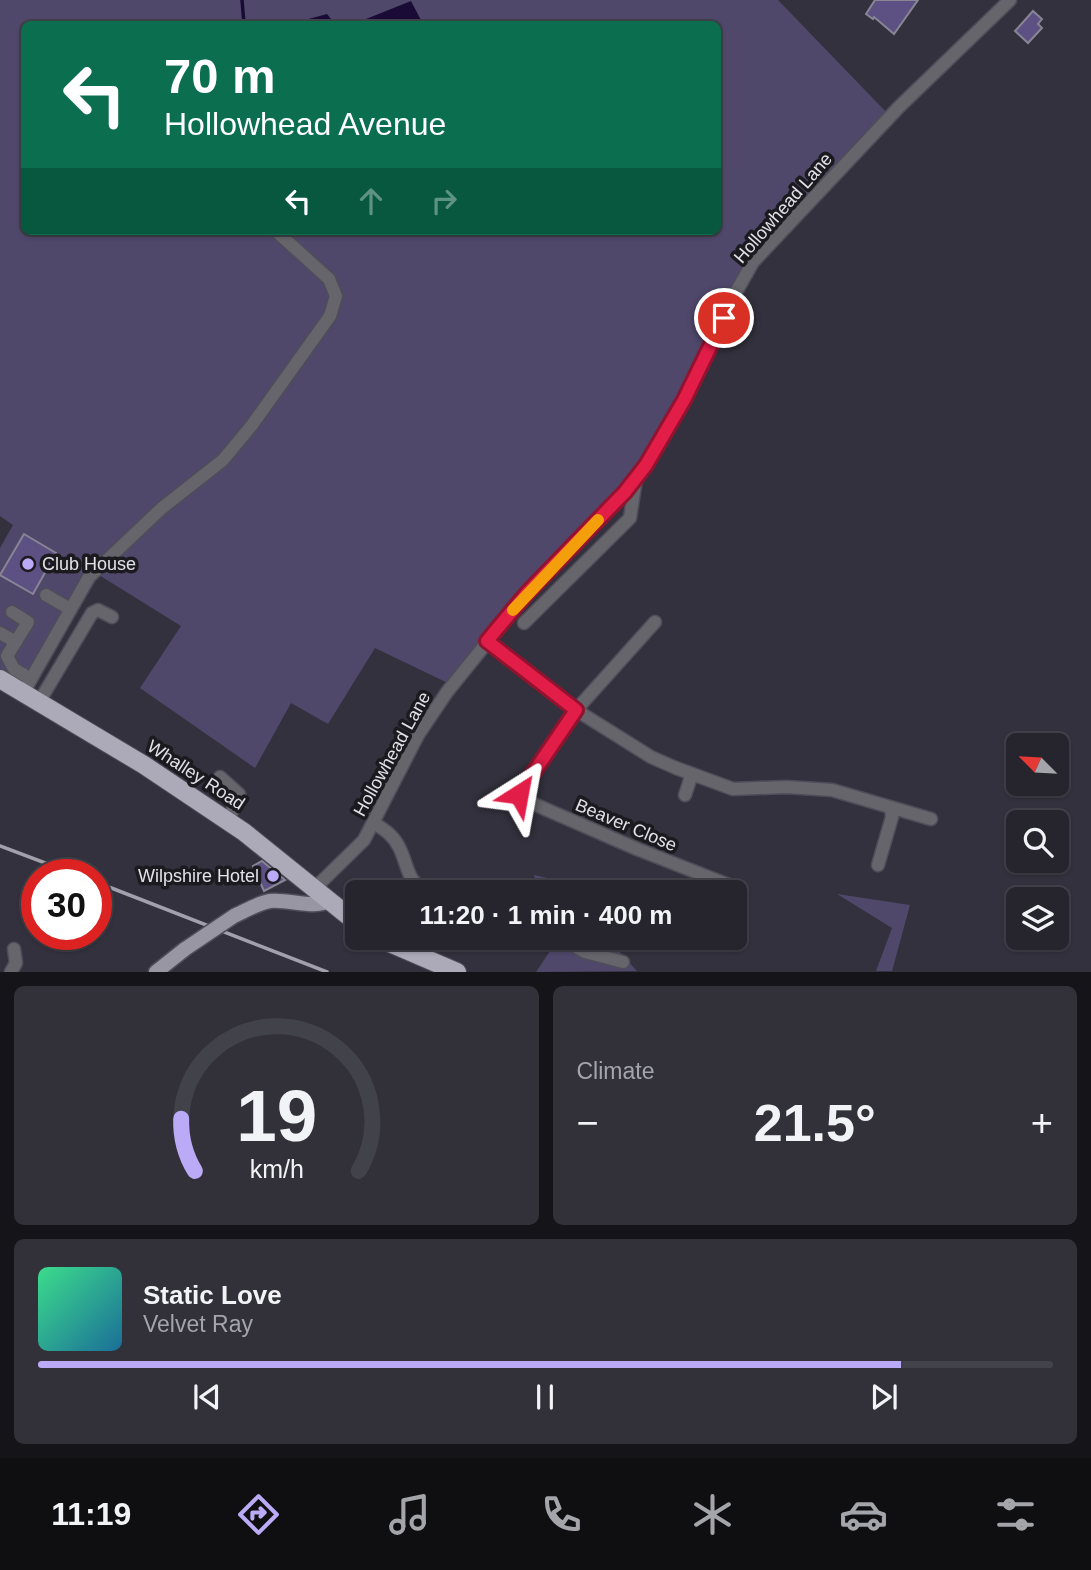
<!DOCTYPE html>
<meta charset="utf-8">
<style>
:root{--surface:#26252e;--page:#32313a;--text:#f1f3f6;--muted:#a4a5aa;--line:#42424a;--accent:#bbaaf6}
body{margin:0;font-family:Helvetica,sans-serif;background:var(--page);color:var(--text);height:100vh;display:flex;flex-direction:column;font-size:26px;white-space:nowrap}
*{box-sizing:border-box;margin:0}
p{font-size:23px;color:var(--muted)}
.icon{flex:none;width:38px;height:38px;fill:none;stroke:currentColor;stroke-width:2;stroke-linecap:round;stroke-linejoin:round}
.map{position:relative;height:972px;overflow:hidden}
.drawer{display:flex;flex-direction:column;gap:14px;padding:14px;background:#151419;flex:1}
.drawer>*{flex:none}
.top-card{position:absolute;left:21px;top:21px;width:700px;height:214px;border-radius:10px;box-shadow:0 2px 5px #0004,0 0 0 2px var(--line);background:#0b6e4f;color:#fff;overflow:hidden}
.needle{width:46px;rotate:294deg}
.buttons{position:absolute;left:1006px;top:733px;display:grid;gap:14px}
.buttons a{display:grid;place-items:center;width:63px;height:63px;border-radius:10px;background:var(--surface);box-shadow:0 2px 5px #0004,0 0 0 2px var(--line);font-size:35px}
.speed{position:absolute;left:21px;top:859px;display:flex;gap:14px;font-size:35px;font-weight:700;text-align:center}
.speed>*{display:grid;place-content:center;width:91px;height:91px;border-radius:50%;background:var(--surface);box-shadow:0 2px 5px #0004,0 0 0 2px var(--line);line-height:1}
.speed .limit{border:10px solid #d22;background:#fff;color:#111}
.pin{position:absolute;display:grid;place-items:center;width:60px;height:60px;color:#fff;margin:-30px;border:4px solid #fff;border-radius:50%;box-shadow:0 2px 7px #0007}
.me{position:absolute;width:77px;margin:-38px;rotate:34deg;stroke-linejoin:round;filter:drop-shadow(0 0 5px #0008)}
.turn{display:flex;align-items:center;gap:24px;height:147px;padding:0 28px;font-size:32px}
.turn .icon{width:91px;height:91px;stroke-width:2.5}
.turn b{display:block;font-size:49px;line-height:60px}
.lanes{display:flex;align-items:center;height:66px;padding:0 28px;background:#0003;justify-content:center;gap:35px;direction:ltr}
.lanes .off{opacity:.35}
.big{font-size:52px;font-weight:800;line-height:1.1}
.drawer .tile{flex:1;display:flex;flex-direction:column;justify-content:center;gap:10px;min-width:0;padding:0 24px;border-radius:10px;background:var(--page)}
.drawer .dial{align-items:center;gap:0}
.dial svg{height:182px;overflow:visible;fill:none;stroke:var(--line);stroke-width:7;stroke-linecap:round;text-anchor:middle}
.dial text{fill:var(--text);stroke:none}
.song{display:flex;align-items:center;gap:21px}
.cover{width:84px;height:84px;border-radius:10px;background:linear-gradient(135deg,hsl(150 70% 55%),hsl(200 70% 35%))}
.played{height:7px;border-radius:4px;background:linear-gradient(90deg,var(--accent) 85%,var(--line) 85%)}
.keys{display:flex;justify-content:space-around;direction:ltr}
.heat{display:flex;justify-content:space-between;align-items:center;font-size:38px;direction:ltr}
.drawer .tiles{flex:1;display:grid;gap:14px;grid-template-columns:1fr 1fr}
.tile:last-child{grid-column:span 2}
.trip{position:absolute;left:345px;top:880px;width:402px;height:70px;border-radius:10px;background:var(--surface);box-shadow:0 2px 5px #0004,0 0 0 2px var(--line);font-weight:800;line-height:70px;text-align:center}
.tabs{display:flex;height:112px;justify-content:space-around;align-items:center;background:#0f0f12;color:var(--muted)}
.tabs .icon{width:49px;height:49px}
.tabs .current{color:var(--accent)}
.tabs b{font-size:32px;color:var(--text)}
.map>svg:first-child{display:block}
.green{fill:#50486b;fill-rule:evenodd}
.water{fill:#1a0b36}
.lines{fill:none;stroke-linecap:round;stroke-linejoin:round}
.stream{stroke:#1a0b36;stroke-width:3.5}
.building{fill:#5c5182;stroke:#888594;stroke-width:2}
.minor-casing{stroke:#4f4d59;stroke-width:15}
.major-casing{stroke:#4f4d59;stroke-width:17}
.highway-casing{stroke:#4f4d59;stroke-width:20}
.minor{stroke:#66656b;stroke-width:12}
.major{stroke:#9896a3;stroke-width:14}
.highway{stroke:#aca9b8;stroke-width:18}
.rail{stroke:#a2a0aa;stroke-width:3.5}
.major-bridge-casing{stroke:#4f4d59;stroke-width:17;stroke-linecap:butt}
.major-bridge{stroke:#9896a3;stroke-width:14}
.route-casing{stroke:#92132f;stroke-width:18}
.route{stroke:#e11d48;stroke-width:12}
.slow{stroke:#f59e0b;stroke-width:12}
.poi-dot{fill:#bbaaf6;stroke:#1b1a1f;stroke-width:2.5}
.labels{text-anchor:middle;stroke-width:7;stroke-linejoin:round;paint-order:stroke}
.street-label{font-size:18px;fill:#e2e1e9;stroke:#1b1a1f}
.poi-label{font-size:18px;fill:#e2e1e9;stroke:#1b1a1f;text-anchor:start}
</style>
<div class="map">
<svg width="1091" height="972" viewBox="0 0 1091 972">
<rect width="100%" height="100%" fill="#33313d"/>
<g class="green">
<path d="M0,0H778L890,116L753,262L662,441L452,685L375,648L328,724L291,703L255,768L140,688L181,626L99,575L28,696L0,679V548L13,525L0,516ZM24,24H718V231H24Z"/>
<polygon points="534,875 608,892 539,892"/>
<polygon points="837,894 910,905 892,971 876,971 892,928"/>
<polygon points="552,938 607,938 637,971 536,972 554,945"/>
</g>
<g class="water">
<polygon points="411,1 423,24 367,24 366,19"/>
<polygon points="327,14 335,24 290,24"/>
</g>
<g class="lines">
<polyline class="stream" points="242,0 244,24"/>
</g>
<g class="building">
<polygon points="875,0 918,0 894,34 874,17 873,19 866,14"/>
<polygon points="1033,11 1042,19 1038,24 1042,28 1028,43 1015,31"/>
<polygon points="24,534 56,553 33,594 0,575"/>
<polygon points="262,861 285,880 264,891 253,866"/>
</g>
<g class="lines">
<defs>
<g id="minor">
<polyline points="46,595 70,609"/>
<polyline points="12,612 28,622 7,656 14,669 31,679"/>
<polyline points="655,622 576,710 519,794 536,805 637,849 739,889"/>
<polyline points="524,623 630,518 636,479"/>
<polyline points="0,633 16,642"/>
<polyline points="487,641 576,710 651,757 676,768 733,789 786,787 832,790 931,819"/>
<polyline points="23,693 89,577 162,508 223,460 252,425 330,316 336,296 329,279 276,231"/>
<polyline points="39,702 92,613 98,610 112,617"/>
<polyline points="220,777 239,794 238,803 226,820"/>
<polyline points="685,795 692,774"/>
<path d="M374,823C385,830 393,835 399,847C410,868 405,887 436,892"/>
<polyline points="878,865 892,817 891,808"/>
<polyline points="315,888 364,840 418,735 447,692 527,593 625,492 646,465 684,400 732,299 753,262 899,107 1010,0"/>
<polyline points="561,938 585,952 623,962"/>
<polyline points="11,972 16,963 14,949"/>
</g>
<g id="major">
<path d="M234,916C245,911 258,903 270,901C290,899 315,910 330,900"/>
<polyline points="156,972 185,949"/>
</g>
<g id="highway">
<polyline points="0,679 144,765 244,832 357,923"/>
<polyline points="378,938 457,972"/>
</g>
</defs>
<use href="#minor" class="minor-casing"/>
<use href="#major" class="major-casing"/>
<use href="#highway" class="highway-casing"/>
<use href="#minor" class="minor"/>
<use href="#major" class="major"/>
<use href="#highway" class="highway"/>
<g class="rail">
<polyline points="0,846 77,875"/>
<polyline points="96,882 327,972"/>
</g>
<defs>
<polyline id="major-bridge" points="185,949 234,916"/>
</defs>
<use href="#major-bridge" class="major-bridge-casing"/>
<use href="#major-bridge" class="major-bridge"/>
</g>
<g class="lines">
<defs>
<polyline id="route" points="519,794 576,710 487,641 527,593 625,492 646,465 684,400 724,318"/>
</defs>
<use href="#route" class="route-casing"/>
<use href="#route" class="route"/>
<polyline class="slow" points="513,610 598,520"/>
</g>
<g class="poi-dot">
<circle cx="28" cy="564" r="7"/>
<circle cx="273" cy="876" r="7"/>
</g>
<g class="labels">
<g class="street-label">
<text transform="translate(783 208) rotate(-49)" y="6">Hollowhead Lane</text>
<text transform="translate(392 754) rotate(-61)" y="6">Hollowhead Lane</text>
<text transform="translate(196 775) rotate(33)" y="6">Whalley Road</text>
<text transform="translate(626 825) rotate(23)" y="6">Beaver Close</text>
</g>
<g class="poi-label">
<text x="42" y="570">Club House</text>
<text x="259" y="882" text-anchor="end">Wilpshire Hotel</text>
</g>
</g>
</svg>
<div class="buttons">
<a><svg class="needle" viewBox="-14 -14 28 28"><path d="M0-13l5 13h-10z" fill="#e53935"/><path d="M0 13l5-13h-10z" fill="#a4a5aa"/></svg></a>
<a><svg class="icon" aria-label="search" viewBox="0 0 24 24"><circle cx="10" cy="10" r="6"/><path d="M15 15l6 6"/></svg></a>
<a><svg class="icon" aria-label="layers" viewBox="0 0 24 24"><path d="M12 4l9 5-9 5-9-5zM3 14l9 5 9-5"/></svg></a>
</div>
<div class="speed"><div class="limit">30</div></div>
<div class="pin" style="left:724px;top:318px;background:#d93025"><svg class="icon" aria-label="arrive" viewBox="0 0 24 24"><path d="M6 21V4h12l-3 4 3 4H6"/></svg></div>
<svg class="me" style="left:519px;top:794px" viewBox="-20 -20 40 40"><path d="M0-17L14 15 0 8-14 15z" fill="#e11d48" stroke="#fff" stroke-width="4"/></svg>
<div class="trip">11:20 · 1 min · 400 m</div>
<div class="top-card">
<div class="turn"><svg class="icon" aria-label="left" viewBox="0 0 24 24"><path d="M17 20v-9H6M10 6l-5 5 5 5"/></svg><div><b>70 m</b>Hollowhead Avenue</div></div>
<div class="lanes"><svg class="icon" aria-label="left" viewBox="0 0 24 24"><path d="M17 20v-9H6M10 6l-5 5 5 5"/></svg><svg class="icon off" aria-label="ahead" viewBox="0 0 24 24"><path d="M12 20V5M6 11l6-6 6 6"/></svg><svg class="icon off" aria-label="right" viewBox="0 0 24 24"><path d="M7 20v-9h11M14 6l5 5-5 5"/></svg></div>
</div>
</div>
<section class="drawer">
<div class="tiles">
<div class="tile dial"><svg viewBox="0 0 100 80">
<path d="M14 69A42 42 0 1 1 86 69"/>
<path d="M14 69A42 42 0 0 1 8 46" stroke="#bbaaf6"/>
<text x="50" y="56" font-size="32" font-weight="700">19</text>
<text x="50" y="72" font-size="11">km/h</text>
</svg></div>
<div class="tile"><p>Climate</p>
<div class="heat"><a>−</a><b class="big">21.5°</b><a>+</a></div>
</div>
<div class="tile">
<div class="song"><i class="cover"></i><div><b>Static Love</b><p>Velvet Ray</p></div></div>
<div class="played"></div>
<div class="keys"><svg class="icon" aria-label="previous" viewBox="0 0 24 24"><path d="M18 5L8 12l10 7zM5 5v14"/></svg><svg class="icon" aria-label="pause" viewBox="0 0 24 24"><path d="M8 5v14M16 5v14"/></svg><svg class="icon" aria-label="next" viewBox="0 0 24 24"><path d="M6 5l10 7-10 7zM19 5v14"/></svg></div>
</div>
</div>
</section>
<nav class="tabs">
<b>11:19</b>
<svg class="icon current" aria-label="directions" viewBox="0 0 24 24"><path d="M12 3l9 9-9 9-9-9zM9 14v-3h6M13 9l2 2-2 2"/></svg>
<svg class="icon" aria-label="music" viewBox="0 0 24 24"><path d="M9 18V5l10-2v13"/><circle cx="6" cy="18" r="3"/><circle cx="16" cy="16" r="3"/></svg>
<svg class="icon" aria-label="phone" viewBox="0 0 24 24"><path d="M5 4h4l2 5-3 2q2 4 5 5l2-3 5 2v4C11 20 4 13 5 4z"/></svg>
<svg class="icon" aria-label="climate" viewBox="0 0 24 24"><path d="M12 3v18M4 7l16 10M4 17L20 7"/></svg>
<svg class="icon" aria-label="car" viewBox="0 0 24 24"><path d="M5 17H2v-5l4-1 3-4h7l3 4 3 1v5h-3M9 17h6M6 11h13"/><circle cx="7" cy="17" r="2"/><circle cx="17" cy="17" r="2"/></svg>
<svg class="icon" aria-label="filters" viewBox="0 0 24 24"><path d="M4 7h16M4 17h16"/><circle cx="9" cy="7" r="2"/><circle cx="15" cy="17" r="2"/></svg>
</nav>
